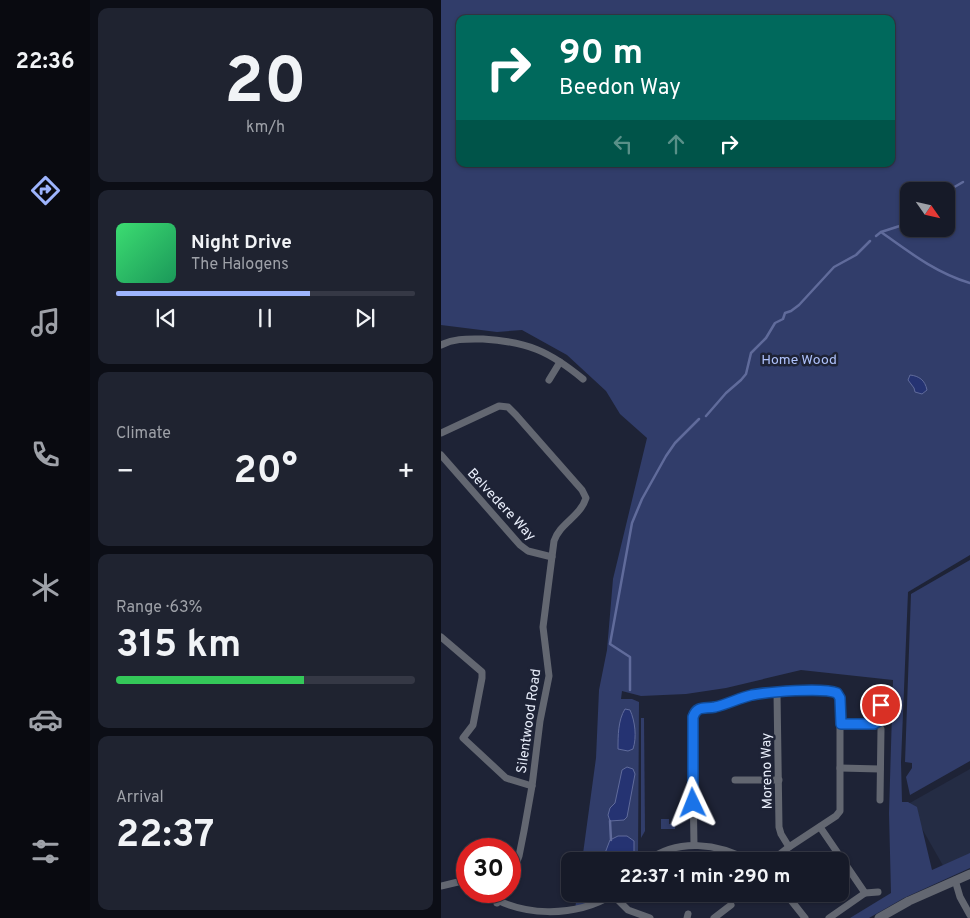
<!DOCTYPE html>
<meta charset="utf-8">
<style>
:root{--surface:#161a28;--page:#1f2330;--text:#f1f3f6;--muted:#9ea1a8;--line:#353845;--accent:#9db4fd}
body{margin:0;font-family:Overpass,sans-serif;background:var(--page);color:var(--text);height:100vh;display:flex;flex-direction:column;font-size:19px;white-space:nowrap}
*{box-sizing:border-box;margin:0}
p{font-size:16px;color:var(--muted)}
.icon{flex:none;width:28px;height:28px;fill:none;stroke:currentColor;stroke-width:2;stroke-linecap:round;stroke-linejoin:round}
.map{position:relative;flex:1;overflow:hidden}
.details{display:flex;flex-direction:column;gap:8px;padding:8px;background:#0c0e16;width:351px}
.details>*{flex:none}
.hud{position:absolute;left:15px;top:15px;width:439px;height:152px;border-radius:10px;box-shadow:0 1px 4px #0004,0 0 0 1px var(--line);background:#00695c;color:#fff;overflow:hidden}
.needle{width:32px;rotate:124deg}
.controls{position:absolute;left:459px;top:182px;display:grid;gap:10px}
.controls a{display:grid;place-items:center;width:55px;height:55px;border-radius:10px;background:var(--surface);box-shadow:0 1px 4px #0004,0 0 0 1px var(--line);font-size:25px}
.speed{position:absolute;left:15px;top:838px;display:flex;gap:10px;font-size:25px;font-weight:700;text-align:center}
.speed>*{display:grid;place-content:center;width:65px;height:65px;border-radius:50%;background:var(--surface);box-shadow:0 1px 4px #0004,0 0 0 1px var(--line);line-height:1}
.speed .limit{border:8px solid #d22;background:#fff;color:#111}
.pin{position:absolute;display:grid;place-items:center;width:42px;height:42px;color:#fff;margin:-21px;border:2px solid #fff;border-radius:50%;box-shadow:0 1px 5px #0007}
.me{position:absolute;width:55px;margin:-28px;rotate:358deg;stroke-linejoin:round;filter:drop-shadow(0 0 4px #0008)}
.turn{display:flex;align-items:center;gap:18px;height:105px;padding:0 20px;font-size:22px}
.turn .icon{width:65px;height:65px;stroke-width:2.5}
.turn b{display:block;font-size:35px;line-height:42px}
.lanes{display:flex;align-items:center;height:48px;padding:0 20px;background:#0003;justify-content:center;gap:25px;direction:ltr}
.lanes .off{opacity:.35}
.big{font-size:38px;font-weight:700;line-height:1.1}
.details .widget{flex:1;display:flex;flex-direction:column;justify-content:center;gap:8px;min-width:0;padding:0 18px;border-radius:10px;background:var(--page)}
.details .dial{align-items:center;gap:0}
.dial b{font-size:65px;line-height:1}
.song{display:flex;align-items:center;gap:15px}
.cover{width:60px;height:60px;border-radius:8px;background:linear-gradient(135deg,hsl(140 70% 55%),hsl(150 70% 35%))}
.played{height:5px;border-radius:2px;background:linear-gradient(90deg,var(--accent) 65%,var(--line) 65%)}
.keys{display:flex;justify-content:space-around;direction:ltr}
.heat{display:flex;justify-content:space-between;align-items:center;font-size:28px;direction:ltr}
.charge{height:8px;border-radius:4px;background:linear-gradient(90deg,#34c759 63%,var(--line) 0)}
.trip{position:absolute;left:120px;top:852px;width:288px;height:50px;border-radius:10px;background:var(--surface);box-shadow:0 1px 4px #0004,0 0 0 1px var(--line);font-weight:700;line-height:50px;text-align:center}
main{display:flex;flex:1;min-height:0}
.menu{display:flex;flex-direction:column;width:90px;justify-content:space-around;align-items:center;background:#090a10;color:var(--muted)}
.menu .icon{width:35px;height:35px}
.menu .on{color:var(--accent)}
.menu b{font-size:22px;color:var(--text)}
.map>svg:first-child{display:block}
.built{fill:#242c44}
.green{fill:#313d6a;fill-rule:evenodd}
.water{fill:#253372;stroke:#606b9b}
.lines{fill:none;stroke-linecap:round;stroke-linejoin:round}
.stream{stroke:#606b9b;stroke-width:2.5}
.minor{stroke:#636771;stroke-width:7}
.tertiary{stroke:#636771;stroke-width:9}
.route-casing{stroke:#114b97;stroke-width:12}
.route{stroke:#1a73e8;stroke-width:9}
.labels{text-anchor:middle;stroke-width:5;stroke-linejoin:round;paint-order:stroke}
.park-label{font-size:14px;fill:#afc2fb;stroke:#1e2336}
.street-label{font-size:14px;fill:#e8edfa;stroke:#1e2336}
</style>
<main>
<nav class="menu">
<b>22:36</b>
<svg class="icon on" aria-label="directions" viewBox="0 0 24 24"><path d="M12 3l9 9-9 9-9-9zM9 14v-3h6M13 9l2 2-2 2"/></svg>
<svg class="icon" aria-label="music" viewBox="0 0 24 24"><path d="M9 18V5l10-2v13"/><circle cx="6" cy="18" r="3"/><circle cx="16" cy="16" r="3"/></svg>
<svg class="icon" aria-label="phone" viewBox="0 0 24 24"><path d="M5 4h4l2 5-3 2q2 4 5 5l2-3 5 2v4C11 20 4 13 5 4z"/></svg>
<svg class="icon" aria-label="climate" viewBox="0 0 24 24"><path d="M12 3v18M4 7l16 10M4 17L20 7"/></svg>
<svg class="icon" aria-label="car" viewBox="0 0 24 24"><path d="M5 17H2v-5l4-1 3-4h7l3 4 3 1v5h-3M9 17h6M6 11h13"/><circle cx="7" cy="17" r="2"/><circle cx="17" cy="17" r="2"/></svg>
<svg class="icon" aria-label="filters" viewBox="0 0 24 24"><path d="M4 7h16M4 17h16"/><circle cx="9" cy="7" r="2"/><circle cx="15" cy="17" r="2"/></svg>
</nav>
<section class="details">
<div class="widget dial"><b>20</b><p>km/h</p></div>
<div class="widget">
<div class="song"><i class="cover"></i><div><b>Night Drive</b><p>The Halogens</p></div></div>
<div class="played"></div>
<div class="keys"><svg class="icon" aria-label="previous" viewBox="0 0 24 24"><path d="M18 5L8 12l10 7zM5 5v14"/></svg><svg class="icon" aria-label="pause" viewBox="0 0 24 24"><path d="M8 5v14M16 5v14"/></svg><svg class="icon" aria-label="next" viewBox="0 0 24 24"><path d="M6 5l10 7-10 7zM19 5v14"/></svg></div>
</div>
<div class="widget"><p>Climate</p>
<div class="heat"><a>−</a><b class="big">20°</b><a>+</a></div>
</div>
<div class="widget"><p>Range · 63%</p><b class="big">315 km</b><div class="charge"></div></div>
<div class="widget"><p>Arrival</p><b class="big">22:37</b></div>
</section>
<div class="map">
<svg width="529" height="918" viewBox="0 0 529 918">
<rect width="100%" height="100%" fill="#1e2336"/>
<polygon class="built" points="529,769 529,856 504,869 467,804"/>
<g class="green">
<path d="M0,0H529V555L467,592L460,762L461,802H467L476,807L491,870L529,853V868L463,898L428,918H409L450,893L448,813L452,680L360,670L285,688L245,694L200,696L181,691L180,699H191L198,702L197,856L199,859L196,861H141L155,758L158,690L166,650L172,579L206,438L179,414L165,391L126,355L81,330L56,332L0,325ZM19,19H450V164H19ZM468,191H505V229H468Z"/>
<polygon points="529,560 529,761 469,795 465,777 471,768 471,763 464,762 470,594"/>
<polygon points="200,718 203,718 204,831 200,838"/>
<polygon points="220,819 228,819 228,824 234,824 234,829 220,829"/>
<polygon points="136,894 163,894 134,910"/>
</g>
<g class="water">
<path d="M469,375C478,376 484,380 486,390L481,394L474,392L473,388L467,380Z"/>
<path d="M184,709L189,710C194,721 196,737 192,749L187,751L177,749C177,736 177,720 184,709Z"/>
<polygon points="186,767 192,769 194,774 186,817 183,820 169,821 167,815 169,808 174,803 181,770"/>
<polygon points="177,836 186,836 193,841 193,855 187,861 161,861 169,840"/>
</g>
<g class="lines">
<g class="stream">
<polyline points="505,197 508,196 510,189 522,182"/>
<path d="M440,232C468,252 495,273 529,283"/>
<polyline points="435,236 440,232 468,223"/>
<polyline points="265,416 285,393 300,380 305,374 310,353 325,338 334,323 342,319 344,313 350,311 358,305 393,267 415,255 429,241"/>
<polyline points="189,690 189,657 169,644 191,523 201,499 225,456 234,443 258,419"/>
<polyline points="169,821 170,840"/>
<polyline points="146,900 151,894"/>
</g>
<g class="minor">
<path d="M0,345C14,338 27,339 42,339C87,342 108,351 142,379"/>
<polyline points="108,380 119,362"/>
<path d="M0,433L58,406L67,407L75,415L141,490L145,498C139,517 119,523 113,541L102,627L108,676L99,721L91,786L83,831L78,856L69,880"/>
<polyline points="0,455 79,545 87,551 111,557"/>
<polyline points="0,637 41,672 41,678 32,725 22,738 65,778 91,786"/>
<polyline points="336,693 338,827 340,834 348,847"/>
<polyline points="400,724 436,723 440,715 441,694"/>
<polyline points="399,768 439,769"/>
<polyline points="294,780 338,780"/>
<polyline points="439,800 440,729"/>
<polyline points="379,827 424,893"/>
<polyline points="253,845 251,717 253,712 259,708 273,707 314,695 348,691 393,691 398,696 399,702 399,811 395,816 348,847 330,861"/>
<path d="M206,861C237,838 277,843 309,861"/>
<polyline points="514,880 519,897 529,915"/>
<polyline points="0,886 17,882 26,882"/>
<path d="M41,891C79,918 134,918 173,894"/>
<polyline points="345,894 364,918"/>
<polyline points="172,895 187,910 209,918"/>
<polyline points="56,903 58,891"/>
<polyline points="246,918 247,914"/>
<polyline points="273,918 290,905"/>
<polyline points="388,918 424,893 437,892"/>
</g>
<polyline class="tertiary" points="438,918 468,901 529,874"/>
</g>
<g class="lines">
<defs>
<path id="route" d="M252,803V717C256,705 264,709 274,707C287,704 298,698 311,695C327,692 382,687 396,693L399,698L400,724H433L438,721L440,705"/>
</defs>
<use href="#route" class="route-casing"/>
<use href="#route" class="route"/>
</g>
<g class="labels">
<g class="park-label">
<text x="358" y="364">Home Wood</text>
</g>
<g class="street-label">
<text transform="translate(61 504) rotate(47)" y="5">Belvedere Way</text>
<text transform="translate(87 721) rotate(-82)" y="5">Silentwood Road</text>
<text transform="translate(325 771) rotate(-91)" y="5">Moreno Way</text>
</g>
</g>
</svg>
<div class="controls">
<a><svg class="needle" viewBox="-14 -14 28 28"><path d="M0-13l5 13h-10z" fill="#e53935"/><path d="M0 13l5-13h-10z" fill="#9ea1a8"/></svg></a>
</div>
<div class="speed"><div class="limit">30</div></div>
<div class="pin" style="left:440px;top:705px;background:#d93025"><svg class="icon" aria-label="arrive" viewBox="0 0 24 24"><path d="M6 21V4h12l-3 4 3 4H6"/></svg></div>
<svg class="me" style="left:252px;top:803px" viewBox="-20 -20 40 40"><path d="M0-17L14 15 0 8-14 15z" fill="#1a73e8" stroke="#fff" stroke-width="4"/></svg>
<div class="trip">22:37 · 1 min · 290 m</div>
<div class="hud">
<div class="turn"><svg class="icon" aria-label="right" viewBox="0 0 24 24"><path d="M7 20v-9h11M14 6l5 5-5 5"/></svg><div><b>90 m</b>Beedon Way</div></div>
<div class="lanes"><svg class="icon off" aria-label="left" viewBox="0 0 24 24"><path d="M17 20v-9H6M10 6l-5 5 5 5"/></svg><svg class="icon off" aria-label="ahead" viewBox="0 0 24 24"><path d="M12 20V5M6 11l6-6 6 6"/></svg><svg class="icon" aria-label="right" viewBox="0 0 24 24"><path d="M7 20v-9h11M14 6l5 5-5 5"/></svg></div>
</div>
</div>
</main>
